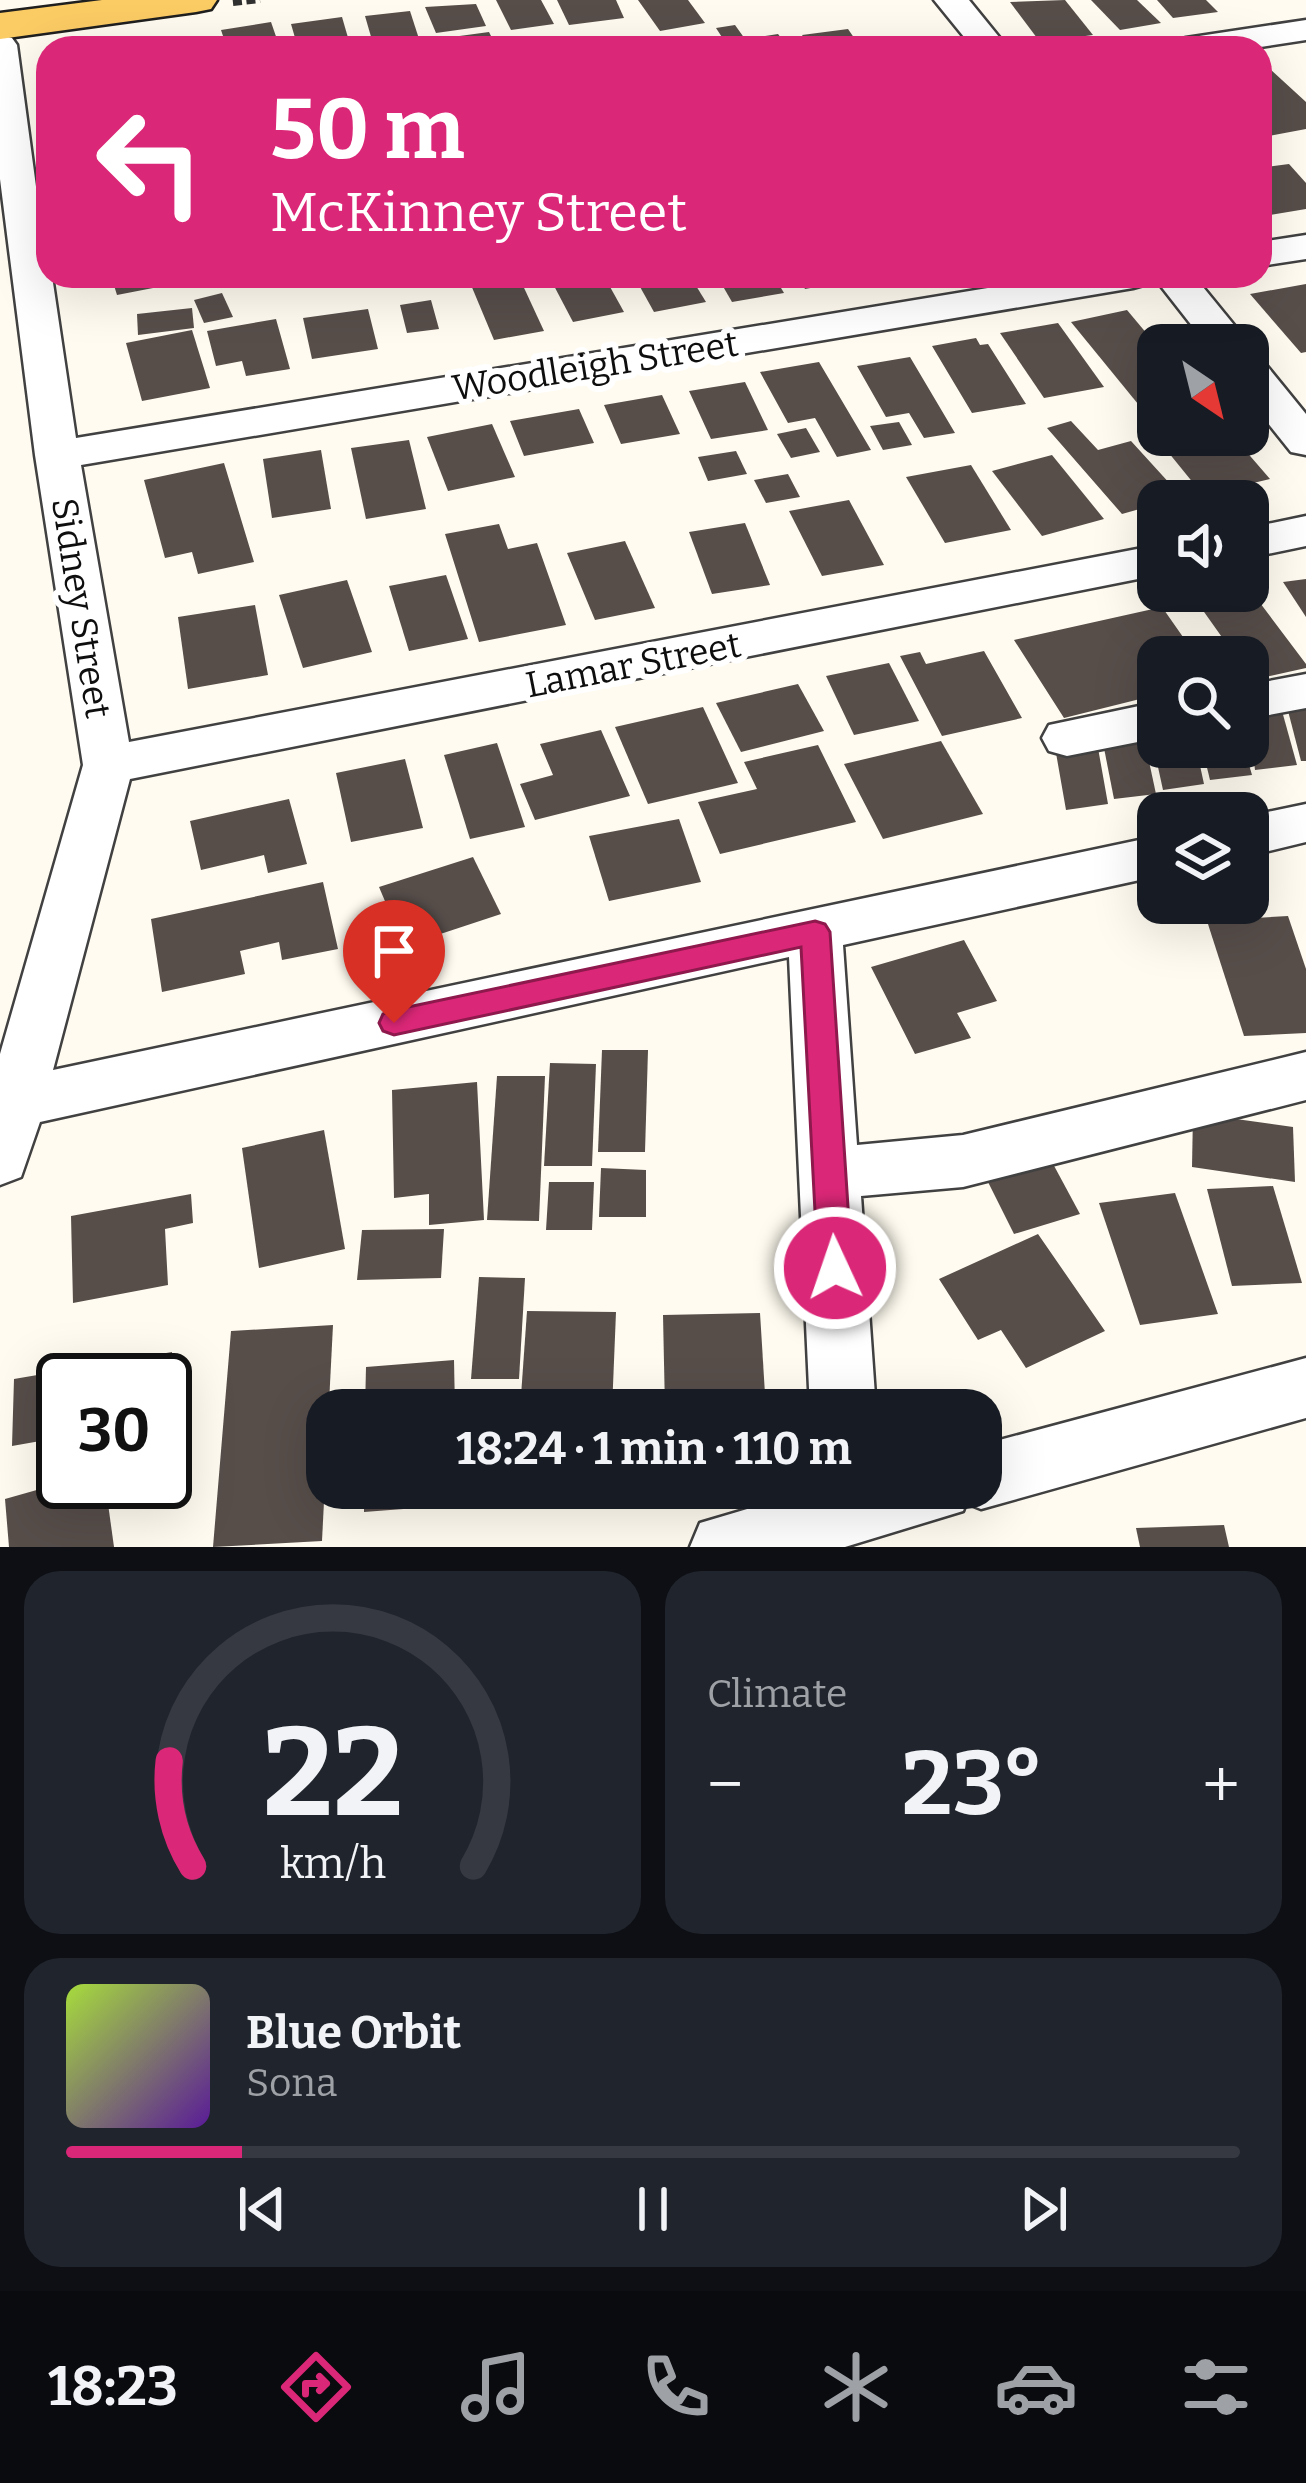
<!DOCTYPE html>
<meta charset="utf-8">
<style>
:root{--surface:#171b24;--page:#20242c;--text:#f1f3f6;--muted:#9ea1a6;--line:#363941;--accent:#db2777}
body{margin:0;font-family:Bitter,serif;background:var(--page);color:var(--text);height:100vh;display:flex;flex-direction:column;font-size:45px;white-space:nowrap}
*{box-sizing:border-box;margin:0}
p{font-size:39px;color:var(--muted)}
.icon{flex:none;width:66px;height:66px;fill:none;stroke:currentColor;stroke-width:2;stroke-linecap:round;stroke-linejoin:round}
.map{position:relative;height:1547px;overflow:hidden}
.drawer{display:flex;flex-direction:column;gap:24px;padding:24px;background:#0d0f14;flex:1}
.drawer>*{flex:none}
.guide{position:absolute;left:36px;top:36px;width:1236px;height:252px;border-radius:36px;box-shadow:0 12px 48px #0002;background:#db2777;color:#fff;overflow:hidden}
.needle{width:78px;rotate:145deg}
.buttons{position:absolute;left:1137px;top:324px;display:grid;gap:24px}
.buttons a{display:grid;place-items:center;width:132px;height:132px;border-radius:24px;background:var(--surface);box-shadow:0 12px 48px #0002;font-size:60px}
.speed{position:absolute;left:36px;top:1353px;display:flex;gap:24px;font-size:60px;font-weight:700;text-align:center}
.speed>*{display:grid;place-content:center;width:156px;height:156px;border-radius:50%;background:var(--surface);box-shadow:0 12px 48px #0002;line-height:1}
.speed .limit{border:6px solid #111;border-radius:18px;background:#fff;color:#111}
.pin{position:absolute;display:grid;place-items:center;width:102px;height:102px;color:#fff;margin:-123px -51px;border-radius:50% 50% 50% 0;rotate:-45deg;box-shadow:0 0 12px #0007}
.pin .icon{rotate:45deg}
.me{position:absolute;width:132px;margin:-66px;rotate:357deg;stroke-linejoin:round;filter:drop-shadow(0 0 9px #0008)}
.turn{display:flex;align-items:center;gap:42px;height:252px;padding:0 36px;font-size:54px}
.turn .icon{width:156px;height:156px;stroke-width:2.5}
.turn b{display:block;font-size:84px;line-height:102px}
.big{font-size:90px;font-weight:700;line-height:1.1}
.drawer .tile{flex:1;display:flex;flex-direction:column;justify-content:center;gap:18px;min-width:0;padding:0 42px;border-radius:36px;background:var(--page)}
.drawer .dial{align-items:center;gap:0}
.dial svg{height:312px;overflow:visible;fill:none;stroke:var(--line);stroke-width:7;stroke-linecap:round;text-anchor:middle}
.dial text{fill:var(--text);stroke:none}
.song{display:flex;align-items:center;gap:36px}
.cover{width:144px;height:144px;border-radius:18px;background:linear-gradient(135deg,hsl(80 70% 55%),hsl(270 70% 35%))}
.played{height:12px;border-radius:6px;background:linear-gradient(90deg,var(--accent) 15%,var(--line) 15%)}
.keys{display:flex;justify-content:space-around;direction:ltr}
.heat{display:flex;justify-content:space-between;align-items:center;font-size:66px;direction:ltr}
.drawer .tiles{flex:1;display:grid;gap:24px;grid-template-columns:1fr 1fr}
.tile:last-child{grid-column:span 2}
.trip{position:absolute;left:306px;top:1389px;width:696px;height:120px;border-radius:36px;background:var(--surface);box-shadow:0 12px 48px #0002;font-weight:700;line-height:120px;text-align:center}
.tab-bar{display:flex;height:192px;justify-content:space-around;align-items:center;background:#090b0e;color:var(--muted)}
.tab-bar .icon{width:84px;height:84px}
.tab-bar .selected{color:var(--accent)}
.tab-bar b{font-size:54px;color:var(--text)}
.map>svg:first-child{display:block}
.building{fill:#574e4a}
.lines{fill:none;stroke-linecap:round;stroke-linejoin:round}
.minor-casing{stroke:#414141;stroke-width:5}
.major-casing{stroke:#1f1f1f;stroke-width:5}
.path{stroke:#303030;stroke-width:6;stroke-dasharray:9 4.5;stroke-linecap:butt}
.minor{fill:#fff;fill-rule:evenodd}
.major{fill:#fbcb64;fill-rule:evenodd}
.route{fill:#db2777;stroke:#8e194d;stroke-width:3}
.labels{text-anchor:middle;stroke-width:12;stroke-linejoin:round;paint-order:stroke}
.street-label{font-size:36px;fill:#0e0e0e;stroke:#fff}
</style>
<div class="map">
<svg width="1306" height="1547" viewBox="0 0 1306 1547">
<rect width="100%" height="100%" fill="#fffbf0"/>
<g class="building">
<polygon points="496,0 541,0 554,24 511,30"/>
<polygon points="557,0 616,0 624,18 569,25"/>
<polygon points="638,0 688,0 705,23 660,31"/>
<polygon points="1065,0 1093,35 1040,42 1010,2"/>
<polygon points="1091,0 1137,0 1161,23 1120,30"/>
<polygon points="1157,0 1206,0 1218,12 1173,18"/>
<polygon points="476,4 486,26 436,33 425,7"/>
<polygon points="410,11 420,42 374,47 365,16"/>
<polygon points="342,17 351,48 298,48 291,24"/>
<polygon points="271,22 280,48 227,48 221,30"/>
<polygon points="735,25 745,39 778,34 789,48 729,48 716,28"/>
<polygon points="848,29 861,48 811,48 802,35"/>
<polygon points="489,32 497,48 433,48 430,40"/>
<polygon points="200,37 203,48 153,48 152,44"/>
<polygon points="1269,68 1306,102 1306,129 1269,136 1260,127 1260,115 1265,114 1260,109 1260,69"/>
<polygon points="1289,164 1306,183 1306,209 1270,215 1260,203 1260,168"/>
<polygon points="111,276 182,276 184,282 117,295"/>
<polygon points="582,276 604,276 624,312 573,322 552,282"/>
<polygon points="634,276 690,276 706,302 654,312"/>
<polygon points="717,276 774,276 784,293 732,302"/>
<polygon points="798,276 864,276 864,278 805,289"/>
<polygon points="519,277 544,331 494,340 471,285"/>
<polygon points="1306,284 1306,352 1301,353 1250,294"/>
<polygon points="222,293 233,317 204,323 194,300"/>
<polygon points="431,300 439,329 407,333 400,305"/>
<polygon points="192,308 194,328 138,335 137,314"/>
<polygon points="368,309 378,349 312,359 303,318"/>
<polygon points="1127,310 1158,347 1158,400 1138,404 1071,322"/>
<polygon points="276,319 290,369 246,376 242,361 216,366 207,331"/>
<polygon points="1058,323 1104,387 1044,398 1000,333"/>
<polygon points="192,330 210,388 142,401 126,343"/>
<polygon points="976,338 980,345 988,344 1026,404 972,413 932,346"/>
<polygon points="910,357 955,433 924,438 909,413 886,417 857,366"/>
<polygon points="819,362 871,450 837,457 815,418 788,423 760,372"/>
<polygon points="745,382 768,430 711,439 689,391"/>
<polygon points="662,395 680,434 621,444 604,405"/>
<polygon points="579,409 594,443 524,456 510,421"/>
<polygon points="1071,421 1098,450 1131,441 1182,497 1122,514 1047,428"/>
<polygon points="899,422 912,445 883,450 870,426"/>
<polygon points="492,424 515,477 448,491 427,437"/>
<polygon points="806,428 820,452 791,458 777,434"/>
<polygon points="1194,435 1232,435 1270,479 1203,495 1164,447 1197,439"/>
<polygon points="409,440 426,509 366,519 351,448"/>
<polygon points="321,450 331,509 272,518 263,459"/>
<polygon points="736,451 747,474 708,481 698,457"/>
<polygon points="1052,455 1104,519 1042,536 992,471"/>
<polygon points="224,463 254,562 198,574 192,552 165,558 144,480"/>
<polygon points="971,465 1011,530 945,543 906,477"/>
<polygon points="788,474 800,497 766,503 754,480"/>
<polygon points="849,500 884,565 822,576 789,511"/>
<polygon points="745,523 770,585 712,594 689,532"/>
<polygon points="499,524 508,549 537,543 566,625 479,642 445,534"/>
<polygon points="625,541 655,608 595,620 567,553"/>
<polygon points="446,575 468,639 409,651 389,586"/>
<polygon points="1306,579 1306,617 1283,582"/>
<polygon points="347,580 372,652 303,668 279,595"/>
<polygon points="1251,591 1306,664 1306,668 1248,681 1248,657 1236,657 1197,602"/>
<polygon points="255,605 268,675 188,689 178,617"/>
<polygon points="1162,607 1197,657 1158,657 1158,671 1141,675 1156,695 1064,718 1014,640"/>
<polygon points="984,651 1022,718 942,736 900,656 920,652 926,664"/>
<polygon points="889,663 919,721 854,735 826,676"/>
<polygon points="798,684 824,731 741,752 716,703"/>
<polygon points="703,707 738,783 648,804 615,727"/>
<polygon points="1287,707 1306,708 1306,761 1301,761"/>
<polygon points="1282,711 1297,765 1255,770 1248,716"/>
<polygon points="601,730 630,796 535,820 520,784 553,775 540,744"/>
<polygon points="1151,735 1158,735 1158,747 1196,747 1204,784 1163,790"/>
<polygon points="1144,738 1156,794 1114,799 1103,743"/>
<polygon points="941,741 983,814 883,839 844,764"/>
<polygon points="497,743 525,827 470,839 444,755"/>
<polygon points="818,745 856,822 720,854 698,802 757,789 744,762"/>
<polygon points="1202,747 1244,747 1252,775 1210,780"/>
<polygon points="1079,748 1098,748 1108,804 1066,810 1056,753 1079,754"/>
<polygon points="405,759 423,828 351,842 336,773"/>
<polygon points="289,799 307,864 268,873 264,855 201,870 190,821"/>
<polygon points="679,819 701,882 609,901 589,836"/>
<polygon points="473,857 501,914 404,946 379,887"/>
<polygon points="323,882 338,949 282,960 279,942 240,951 245,974 162,992 151,919"/>
<polygon points="1288,916 1306,969 1306,1033 1244,1036 1207,921"/>
<polygon points="964,940 997,1001 957,1013 971,1038 915,1054 871,967"/>
<polygon points="602,1050 648,1050 645,1152 598,1152"/>
<polygon points="550,1063 596,1064 592,1166 544,1166"/>
<polygon points="497,1076 545,1076 539,1221 487,1220"/>
<polygon points="477,1082 484,1220 429,1225 429,1194 394,1198 392,1090"/>
<polygon points="1193,1113 1293,1127 1295,1182 1192,1167"/>
<polygon points="324,1130 345,1249 259,1268 242,1148"/>
<polygon points="1052,1162 1080,1214 1014,1234 988,1182"/>
<polygon points="601,1168 646,1170 646,1217 599,1217"/>
<polygon points="549,1182 594,1182 592,1230 546,1230"/>
<polygon points="1273,1186 1302,1283 1232,1286 1207,1189"/>
<polygon points="1175,1193 1218,1314 1140,1325 1099,1203"/>
<polygon points="191,1194 193,1223 165,1229 168,1285 73,1303 71,1216"/>
<polygon points="444,1229 441,1278 357,1280 362,1230"/>
<polygon points="1038,1234 1105,1331 1026,1368 1001,1330 978,1340 939,1279"/>
<polygon points="479,1277 525,1278 519,1379 471,1379"/>
<polygon points="527,1311 616,1312 612,1410 520,1410"/>
<polygon points="760,1313 766,1410 665,1410 663,1315"/>
<polygon points="333,1325 322,1541 213,1547 231,1331"/>
<polygon points="172,1352 174,1417 165,1419 165,1380 63,1380 63,1437 12,1446 14,1379"/>
<polygon points="454,1360 455,1410 365,1410 366,1367"/>
<polygon points="181,1418 185,1452 165,1456 165,1422"/>
<polygon points="65,1482 105,1482 114,1547 9,1547 5,1499"/>
<polygon points="364,1488 456,1488 456,1505 364,1512"/>
<polygon points="1224,1525 1229,1547 1140,1547 1136,1528"/>
</g>
<g class="lines">
<defs>
<g id="minor">
<polygon points="934,0 969,0 1008,48 973,48"/>
<polygon points="1306,20 1306,40 1254,48 1169,48 1174,41 1186,38"/>
<polygon points="0,35 12,38 17,45 48,276 52,276 76,438 1061,276 1153,276 1147,284 1133,288 81,465 129,742 1158,545 1158,575 130,779 53,1070 1158,836 1158,876 843,945 857,1145 963,1135 1306,1052 1306,1100 963,1187 861,1196 876,1410 810,1410 789,957 40,1122 21,1177 0,1185 0,1054 83,765 35,455 0,179"/>
<polygon points="1306,235 1306,259 1260,266 1260,242"/>
<polygon points="1153,276 1194,276 1243,336 1249,345 1248,346 1207,345"/>
<polygon points="1248,357 1263,361 1306,414 1306,455 1291,452 1248,398"/>
<polygon points="1306,516 1306,546 1248,558 1248,528"/>
<polygon points="1306,674 1306,708 1248,719 1248,685"/>
<polygon points="1158,702 1158,738 1067,756 1049,751 1042,738 1049,725"/>
<polygon points="1306,804 1306,842 1248,856 1248,816"/>
<polygon points="1306,1358 1306,1418 981,1509 966,1503 963,1511 845,1547 690,1547 700,1523 818,1488 981,1488 981,1445"/>
</g>
<polygon id="major" points="102,0 217,0 211,9 196,12 0,39 0,13"/>
</defs>
<use href="#minor" class="minor-casing"/>
<use href="#major" class="major-casing"/>
<polyline class="path" points="233,3 260,0"/>
<use href="#minor" class="minor"/>
<use href="#major" class="major"/>
</g>
<polygon class="route" points="815,921 825,924 830,932 852,1268 847,1278 835,1283 823,1278 818,1268 801,947 394,1035 383,1031 379,1023 383,1014 394,1010"/>
<g class="labels">
<g class="street-label">
<text transform="translate(595 365) rotate(-9)" y="13">Woodleigh Street</text>
<text transform="translate(82 608) rotate(81)" y="13">Sidney Street</text>
<text transform="translate(633 664) rotate(-11)" y="13">Lamar Street</text>
</g>
</g>
</svg>
<div class="buttons">
<a><svg class="needle" viewBox="-14 -14 28 28"><path d="M0-13l5 13h-10z" fill="#e53935"/><path d="M0 13l5-13h-10z" fill="#9ea1a6"/></svg></a>
<a><svg class="icon" aria-label="sound" viewBox="0 0 24 24"><path d="M4 9h4l5-4v14l-5-4H4zM17 9q2 3 0 6"/></svg></a>
<a><svg class="icon" aria-label="search" viewBox="0 0 24 24"><circle cx="10" cy="10" r="6"/><path d="M15 15l6 6"/></svg></a>
<a><svg class="icon" aria-label="layers" viewBox="0 0 24 24"><path d="M12 4l9 5-9 5-9-5zM3 14l9 5 9-5"/></svg></a>
</div>
<div class="speed"><div class="limit">30</div></div>
<div class="pin" style="left:394px;top:1023px;background:#d93025"><svg class="icon" aria-label="arrive" viewBox="0 0 24 24"><path d="M6 21V4h12l-3 4 3 4H6"/></svg></div>
<svg class="me" style="left:835px;top:1268px" viewBox="-20 -20 40 40"><circle r="17" fill="#db2777" stroke="#fff" stroke-width="3"/><path d="M0-11L8 9 0 5-8 9z" fill="#fff"/></svg>
<div class="trip">18:24 · 1 min · 110 m</div>
<div class="guide">
<div class="turn"><svg class="icon" aria-label="left" viewBox="0 0 24 24"><path d="M17 20v-9H6M10 6l-5 5 5 5"/></svg><div><b>50 m</b>McKinney Street</div></div>
</div>
</div>
<section class="drawer">
<div class="tiles">
<div class="tile dial"><svg viewBox="0 0 100 80">
<path d="M14 69A42 42 0 1 1 86 69"/>
<path d="M14 69A42 42 0 0 1 8 42" stroke="#db2777"/>
<text x="50" y="56" font-size="32" font-weight="700">22</text>
<text x="50" y="72" font-size="11">km/h</text>
</svg></div>
<div class="tile"><p>Climate</p>
<div class="heat"><a>−</a><b class="big">23°</b><a>+</a></div>
</div>
<div class="tile">
<div class="song"><i class="cover"></i><div><b>Blue Orbit</b><p>Sona</p></div></div>
<div class="played"></div>
<div class="keys"><svg class="icon" aria-label="previous" viewBox="0 0 24 24"><path d="M18 5L8 12l10 7zM5 5v14"/></svg><svg class="icon" aria-label="pause" viewBox="0 0 24 24"><path d="M8 5v14M16 5v14"/></svg><svg class="icon" aria-label="next" viewBox="0 0 24 24"><path d="M6 5l10 7-10 7zM19 5v14"/></svg></div>
</div>
</div>
</section>
<nav class="tab-bar">
<b>18:23</b>
<svg class="icon selected" aria-label="directions" viewBox="0 0 24 24"><path d="M12 3l9 9-9 9-9-9zM9 14v-3h6M13 9l2 2-2 2"/></svg>
<svg class="icon" aria-label="music" viewBox="0 0 24 24"><path d="M9 18V5l10-2v13"/><circle cx="6" cy="18" r="3"/><circle cx="16" cy="16" r="3"/></svg>
<svg class="icon" aria-label="phone" viewBox="0 0 24 24"><path d="M5 4h4l2 5-3 2q2 4 5 5l2-3 5 2v4C11 20 4 13 5 4z"/></svg>
<svg class="icon" aria-label="climate" viewBox="0 0 24 24"><path d="M12 3v18M4 7l16 10M4 17L20 7"/></svg>
<svg class="icon" aria-label="car" viewBox="0 0 24 24"><path d="M5 17H2v-5l4-1 3-4h7l3 4 3 1v5h-3M9 17h6M6 11h13"/><circle cx="7" cy="17" r="2"/><circle cx="17" cy="17" r="2"/></svg>
<svg class="icon" aria-label="filters" viewBox="0 0 24 24"><path d="M4 7h16M4 17h16"/><circle cx="9" cy="7" r="2"/><circle cx="15" cy="17" r="2"/></svg>
</nav>
